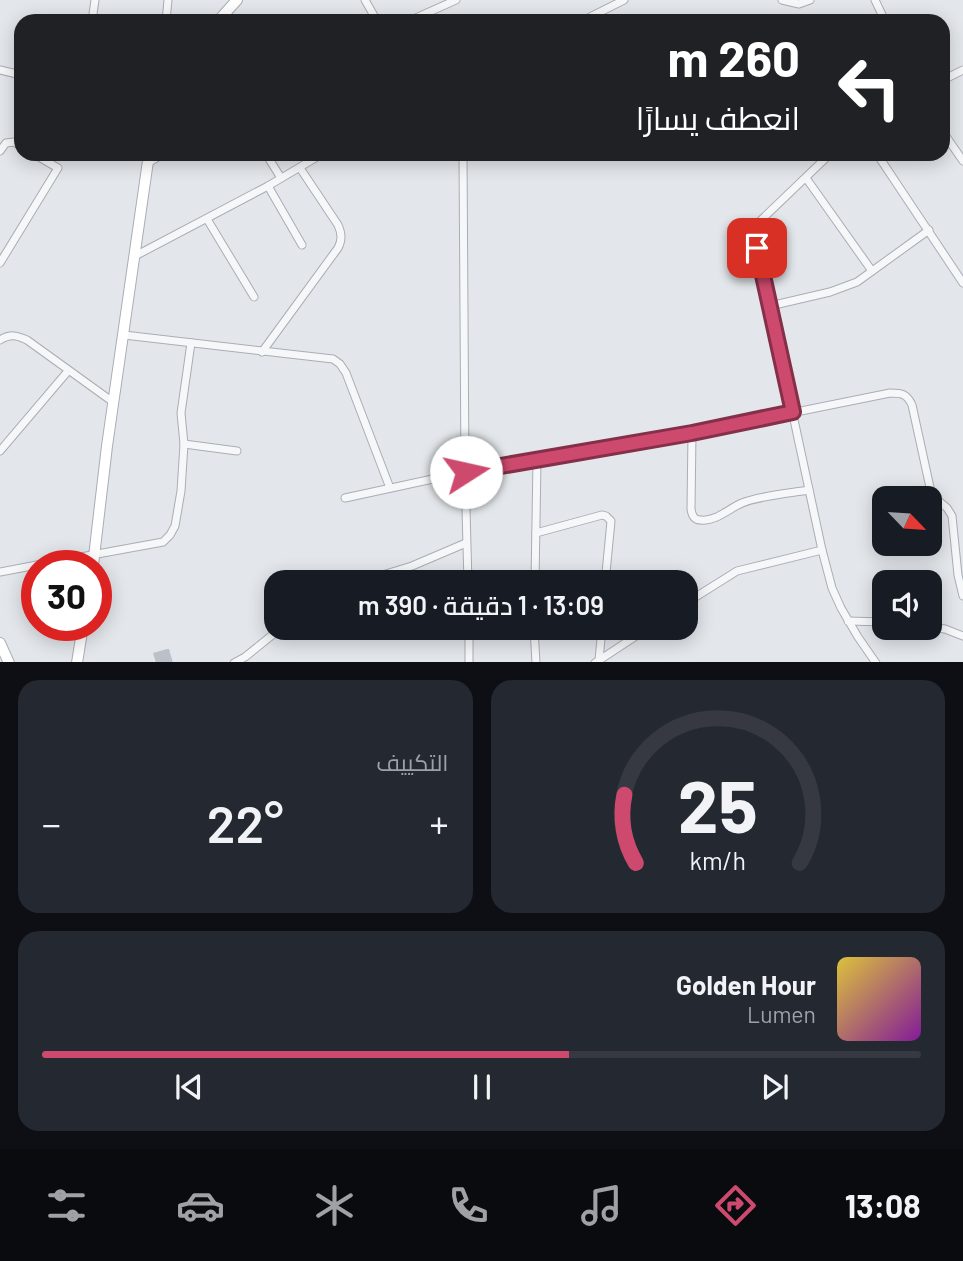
<!DOCTYPE html>
<html lang="ar">
<meta charset="utf-8">
<style>
:root{--surface:#171b24;--page:#242831;--text:#f1f3f6;--muted:#9ea1a6;--line:#363941;--accent:#cd4a6e}
body{margin:0;font-family:Barlow,Cairo,sans-serif;background:var(--page);color:var(--text);direction:rtl;height:100vh;display:flex;flex-direction:column;font-size:26px;white-space:nowrap}
*{box-sizing:border-box;margin:0}
p{font-size:23px;color:var(--muted)}
.icon{flex:none;width:38px;height:38px;fill:none;stroke:currentColor;stroke-width:2;stroke-linecap:round;stroke-linejoin:round}
.map{position:relative;height:662px;overflow:hidden;direction:ltr}
.side{display:flex;flex-direction:column;gap:18px;padding:18px;background:#0d0f14;flex:1}
.side>*{flex:none}
.hud{position:absolute;left:14px;top:14px;width:936px;height:147px;border-radius:21px;box-shadow:0 4px 18px #0003;direction:rtl;background:#202124;color:#fff;overflow:hidden}
.needle{width:46px;rotate:115deg}
.buttons{position:absolute;left:872px;top:486px;display:grid;gap:14px}
.buttons a{display:grid;place-items:center;width:70px;height:70px;border-radius:14px;background:var(--surface);box-shadow:0 4px 18px #0003;font-size:35px}
.speed{position:absolute;left:21px;top:550px;display:flex;gap:14px;font-size:35px;font-weight:700;text-align:center}
.speed>*{display:grid;place-content:center;width:91px;height:91px;border-radius:50%;background:var(--surface);box-shadow:0 4px 18px #0003;line-height:1}
.speed .limit{border:10px solid #d22;background:#fff;color:#111}
.pin{position:absolute;display:grid;place-items:center;width:60px;height:60px;color:#fff;margin:-30px;border-radius:14px;box-shadow:0 4px 10px #0006}
.me{position:absolute;width:77px;margin:-38px;rotate:80deg;stroke-linejoin:round;filter:drop-shadow(0 0 5px #0008)}
.turn{display:flex;align-items:center;gap:24px;height:147px;padding:0 35px;font-size:32px}
.turn .icon{width:91px;height:91px;stroke-width:2.5}
.turn b{display:block;font-size:49px;line-height:60px}
.big{font-size:52px;font-weight:600;line-height:1.1}
.side .tile{flex:1;display:flex;flex-direction:column;justify-content:center;gap:10px;min-width:0;padding:0 24px;border-radius:21px;background:var(--page)}
.side .dial{align-items:center;gap:0}
.dial svg{height:182px;overflow:visible;fill:none;stroke:var(--line);stroke-width:7;stroke-linecap:round;text-anchor:middle}
.dial text{fill:var(--text);stroke:none}
.song{display:flex;align-items:center;gap:21px}
.cover{width:84px;height:84px;border-radius:10px;background:linear-gradient(135deg,hsl(50 70% 55%),hsl(290 70% 35%))}
.played{height:7px;border-radius:4px;background:linear-gradient(90deg,var(--accent) 60%,var(--line) 60%)}
.keys{display:flex;justify-content:space-around;direction:ltr}
.heat{display:flex;justify-content:space-between;align-items:center;font-size:38px;direction:ltr}
.side .tiles{flex:1;display:grid;gap:18px;grid-template-columns:1fr 1fr}
.tile:last-child{grid-column:span 2}
.trip{position:absolute;left:264px;top:570px;width:434px;height:70px;border-radius:21px;background:var(--surface);box-shadow:0 4px 18px #0003;font-weight:600;line-height:70px;text-align:center;direction:rtl}
.dock{display:flex;height:112px;justify-content:space-around;align-items:center;background:#090b0e;color:var(--muted)}
.dock .icon{width:49px;height:49px}
.dock .current{color:var(--accent)}
.dock b{font-size:32px;color:var(--text)}
.map>svg:first-child{display:block}
.building{fill:#bac1c8}
.lines{fill:none;stroke-linecap:round;stroke-linejoin:round}
.street-casing{stroke:#a8aeb5;stroke-width:9}
.secondary-casing{stroke:#a8aeb5;stroke-width:12}
.street{stroke:#f6f7f9;stroke-width:7}
.secondary{stroke:#fff;stroke-width:10}
.route-casing{stroke:#853048;stroke-width:18}
.route{stroke:#cd4a6e;stroke-width:12}
</style>
<div class="map">
<svg width="963" height="663" viewBox="0 0 963 663">
<rect width="100%" height="100%" fill="#e3e7eb"/>
<polygon class="building" points="167,649 169,649 173,663 156,663 153,653"/>
<g class="lines">
<defs>
<g id="street">
<polyline points="365,0 377,21"/>
<polyline points="782,0 799,4 810,0"/>
<polyline points="875,0 885,21"/>
<polyline points="226,12 232,21"/>
<polyline points="92,21 95,0"/>
<polyline points="166,21 168,0"/>
<polyline points="409,21 456,0"/>
<polyline points="582,21 624,0"/>
<polyline points="0,70 21,75"/>
<polyline points="943,80 963,70"/>
<polyline points="943,132 963,161"/>
<polyline points="0,151 6,143 14,142 21,146"/>
<polyline points="266,154 281,178"/>
<polyline points="463,154 465,472 468,583"/>
<polyline points="830,154 757,224 755,231 755,238 822,550 832,588 841,608 858,637 876,663"/>
<polyline points="877,154 963,283"/>
<polyline points="148,163 163,154"/>
<polyline points="806,178 872,271"/>
<polyline points="268,186 302,245"/>
<polyline points="207,219 254,297"/>
<polyline points="135,256 268,186 322,154"/>
<polyline points="0,263 58,168 34,154"/>
<polyline points="770,306 830,292 857,282 929,230"/>
<polyline points="124,335 333,359 340,364 346,373 390,488"/>
<path d="M0,340C10,334 16,335 27,340L113,402"/>
<path d="M262,352L338,248C342,240 342,234 338,225L300,168"/>
<path d="M692,433L691,509C692,516 694,520 701,520C715,522 730,508 742,503C758,496 791,493 809,490"/>
<polyline points="184,444 237,451"/>
<polyline points="0,451 68,371"/>
<path d="M345,498L465,472L692,433L890,393C902,393 907,394 912,405L931,492L935,498L947,508L952,516L958,575L963,596"/>
<polyline points="536,533 602,515 606,516 611,521 605,583"/>
<polyline points="37,565 163,542 170,535 175,526 181,491 184,444 181,413 191,343"/>
<polyline points="0,572 37,565"/>
<polyline points="356,583 412,566 466,543"/>
<polyline points="535,583 537,460"/>
<polyline points="686,603 737,571 822,550"/>
<polyline points="848,621 884,622"/>
<polyline points="929,627 945,629 963,636"/>
<polyline points="469,628 469,663"/>
<polyline points="534,628 536,663"/>
<polyline points="599,660 602,628"/>
<polyline points="234,663 245,657 281,628"/>
<polyline points="595,663 648,628"/>
</g>
<g id="secondary">
<polyline points="218,21 237,0"/>
<polyline points="93,565 107,446 149,154"/>
<polyline points="0,643 9,663"/>
<polyline points="77,663 83,625"/>
</g>
</defs>
<use href="#street" class="street-casing"/>
<use href="#secondary" class="secondary-casing"/>
<use href="#street" class="street"/>
<use href="#secondary" class="secondary"/>
</g>
<g class="lines">
<defs>
<polyline id="route" points="466,472 692,433 793,412 757,248"/>
</defs>
<use href="#route" class="route-casing"/>
<use href="#route" class="route"/>
</g>
</svg>
<div class="buttons">
<a><svg class="needle" viewBox="-14 -14 28 28"><path d="M0-13l5 13h-10z" fill="#e53935"/><path d="M0 13l5-13h-10z" fill="#9ea1a6"/></svg></a>
<a><svg class="icon" aria-label="sound" viewBox="0 0 24 24"><path d="M4 9h4l5-4v14l-5-4H4zM17 9q2 3 0 6"/></svg></a>
</div>
<div class="speed"><div class="limit">30</div></div>
<div class="pin" style="left:757px;top:248px;background:#d93025"><svg class="icon" aria-label="arrive" viewBox="0 0 24 24"><path d="M6 21V4h12l-3 4 3 4H6"/></svg></div>
<svg class="me" style="left:466px;top:472px" viewBox="-20 -20 40 40"><circle r="19" fill="#fff"/><path d="M0-13L10 11 0 6-10 11z" fill="#cd4a6e"/></svg>
<div class="trip">13:09 · 1 دقيقة · 390 m</div>
<div class="hud">
<div class="turn"><svg class="icon" aria-label="left" viewBox="0 0 24 24"><path d="M17 20v-9H6M10 6l-5 5 5 5"/></svg><div><b>260 m</b>انعطف يسارًا</div></div>
</div>
</div>
<section class="side">
<div class="tiles">
<div class="tile dial"><svg viewBox="0 0 100 80">
<path d="M14 69A42 42 0 1 1 86 69"/>
<path d="M14 69A42 42 0 0 1 9 39" stroke="#cd4a6e"/>
<text x="50" y="56" font-size="32" font-weight="700">25</text>
<text x="50" y="72" font-size="11">km/h</text>
</svg></div>
<div class="tile"><p>التكييف</p>
<div class="heat"><a>−</a><b class="big">22°</b><a>+</a></div>
</div>
<div class="tile">
<div class="song"><i class="cover"></i><div><b>Golden Hour</b><p>Lumen</p></div></div>
<div class="played"></div>
<div class="keys"><svg class="icon" aria-label="previous" viewBox="0 0 24 24"><path d="M18 5L8 12l10 7zM5 5v14"/></svg><svg class="icon" aria-label="pause" viewBox="0 0 24 24"><path d="M8 5v14M16 5v14"/></svg><svg class="icon" aria-label="next" viewBox="0 0 24 24"><path d="M6 5l10 7-10 7zM19 5v14"/></svg></div>
</div>
</div>
</section>
<nav class="dock">
<b>13:08</b>
<svg class="icon current" aria-label="directions" viewBox="0 0 24 24"><path d="M12 3l9 9-9 9-9-9zM9 14v-3h6M13 9l2 2-2 2"/></svg>
<svg class="icon" aria-label="music" viewBox="0 0 24 24"><path d="M9 18V5l10-2v13"/><circle cx="6" cy="18" r="3"/><circle cx="16" cy="16" r="3"/></svg>
<svg class="icon" aria-label="phone" viewBox="0 0 24 24"><path d="M5 4h4l2 5-3 2q2 4 5 5l2-3 5 2v4C11 20 4 13 5 4z"/></svg>
<svg class="icon" aria-label="climate" viewBox="0 0 24 24"><path d="M12 3v18M4 7l16 10M4 17L20 7"/></svg>
<svg class="icon" aria-label="car" viewBox="0 0 24 24"><path d="M5 17H2v-5l4-1 3-4h7l3 4 3 1v5h-3M9 17h6M6 11h13"/><circle cx="7" cy="17" r="2"/><circle cx="17" cy="17" r="2"/></svg>
<svg class="icon" aria-label="filters" viewBox="0 0 24 24"><path d="M4 7h16M4 17h16"/><circle cx="9" cy="7" r="2"/><circle cx="15" cy="17" r="2"/></svg>
</nav>
